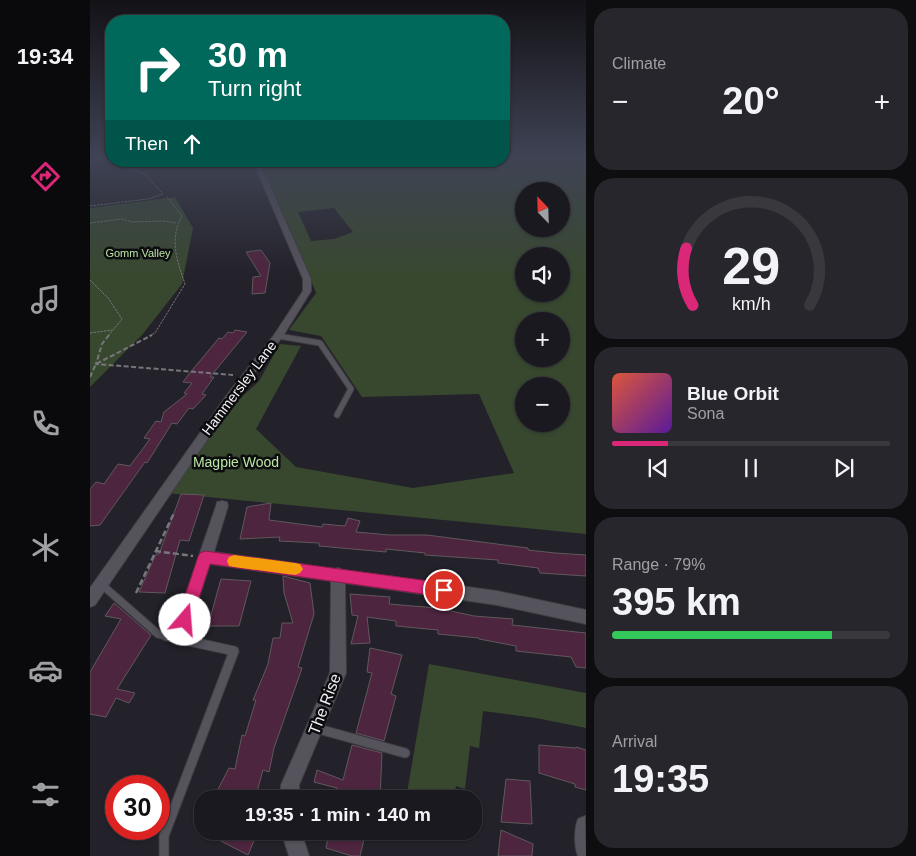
<!DOCTYPE html>
<meta charset="utf-8">
<style>
:root{--surface:#1a191f;--page:#27262c;--text:#f1f3f6;--muted:#9fa0a4;--line:#38383d;--accent:#db2777}
body{margin:0;font-family:Arial,sans-serif;background:var(--page);color:var(--text);height:100vh;display:flex;flex-direction:column;font-size:19px;white-space:nowrap}
*{box-sizing:border-box;margin:0}
p{font-size:16px;color:var(--muted)}
.icon{flex:none;width:28px;height:28px;fill:none;stroke:currentColor;stroke-width:2;stroke-linecap:round;stroke-linejoin:round}
.map{position:relative;flex:1;overflow:hidden}
.drawer{display:flex;flex-direction:column;gap:8px;padding:8px;background:#0e0e11;width:330px}
.drawer>*{flex:none}
.hud{position:absolute;left:15px;top:15px;width:405px;height:152px;border-radius:20px;box-shadow:0 1px 4px #0004,0 0 0 1px var(--line);background:#00695c;color:#fff;overflow:hidden}
.needle{width:32px;rotate:337deg}
.tools{position:absolute;left:425px;top:182px;display:grid;gap:10px}
.tools a{display:grid;place-items:center;width:55px;height:55px;border-radius:50%;background:var(--surface);box-shadow:0 1px 4px #0004,0 0 0 1px var(--line);font-size:25px}
.speed{position:absolute;left:15px;top:775px;display:flex;gap:10px;font-size:25px;font-weight:700;text-align:center}
.speed>*{display:grid;place-content:center;width:65px;height:65px;border-radius:50%;background:var(--surface);box-shadow:0 1px 4px #0004,0 0 0 1px var(--line);line-height:1}
.speed .limit{border:8px solid #d22;background:#fff;color:#111}
.pin{position:absolute;display:grid;place-items:center;width:42px;height:42px;color:#fff;margin:-21px;border:2px solid #fff;border-radius:50%;box-shadow:0 1px 5px #0007}
.me{position:absolute;width:55px;margin:-28px;rotate:18deg;stroke-linejoin:round;filter:drop-shadow(0 0 4px #0008)}
.turn{display:flex;align-items:center;gap:18px;height:105px;padding:0 20px;font-size:22px}
.turn .icon{width:65px;height:65px;stroke-width:2.5}
.turn b{display:block;font-size:35px;line-height:42px}
.then{display:flex;align-items:center;height:48px;padding:0 20px;background:#0003;gap:10px;font-size:19px}
.big{font-size:38px;font-weight:800;line-height:1.1}
.drawer .card{flex:1;display:flex;flex-direction:column;justify-content:center;gap:8px;min-width:0;padding:0 18px;border-radius:20px;background:var(--page)}
.drawer .dial{align-items:center;gap:0}
.dial svg{height:130px;overflow:visible;fill:none;stroke:var(--line);stroke-width:7;stroke-linecap:round;text-anchor:middle}
.dial text{fill:var(--text);stroke:none}
.song{display:flex;align-items:center;gap:15px}
.cover{width:60px;height:60px;border-radius:8px;background:linear-gradient(135deg,hsl(10 70% 55%),hsl(270 70% 35%))}
.played{height:5px;border-radius:2px;background:linear-gradient(90deg,var(--accent) 20%,var(--line) 20%)}
.keys{display:flex;justify-content:space-around;direction:ltr}
.heat{display:flex;justify-content:space-between;align-items:center;font-size:28px;direction:ltr}
.charge{height:8px;border-radius:4px;background:linear-gradient(90deg,#34c759 79%,var(--line) 0)}
.trip{position:absolute;left:104px;top:790px;width:288px;height:50px;border-radius:20px;background:var(--surface);box-shadow:0 1px 4px #0004,0 0 0 1px var(--line);font-weight:800;line-height:50px;text-align:center}
main{display:flex;flex:1;min-height:0}
.tabs{display:flex;flex-direction:column;width:90px;justify-content:space-around;align-items:center;background:#0a0a0c;color:var(--muted)}
.tabs .icon{width:35px;height:35px}
.tabs .current{color:var(--accent)}
.tabs b{font-size:22px;color:var(--text)}
.map>svg:first-child{display:block}
.green{fill:#38482f;fill-rule:evenodd}
.building{fill:#4d253e;stroke:#61585d}
.lines{fill:none;stroke-linecap:round;stroke-linejoin:round}
.lane-far2-casing{stroke:#3f3e43;stroke-width:7}
.lane-far1-casing{stroke:#3f3e43;stroke-width:9}
.lane-casing{stroke:#3f3e43;stroke-width:11}
.street-casing{stroke:#3f3e43;stroke-width:2}
.path-far2{stroke:#77767c;stroke-width:1;stroke-dasharray:2.5 1;stroke-linecap:butt}
.path-far1{stroke:#77767c;stroke-width:2;stroke-dasharray:5 2.5;stroke-linecap:butt}
.path{stroke:#77767c;stroke-width:2.5;stroke-dasharray:6 3;stroke-linecap:butt}
.lane-far2{stroke:#55535c;stroke-width:5}
.lane-far1{stroke:#55535c;stroke-width:7}
.lane{stroke:#55535c;stroke-width:9}
.street{fill:#55535c;fill-rule:evenodd}
.route{fill:#db2777;stroke:#8e194d}
.slow{fill:#f59e0b}
.labels{text-anchor:middle;stroke-width:5;stroke-linejoin:round;paint-order:stroke}
.far-park-label{font-size:11px;fill:#bae5a2;stroke:#0c0c0f}
.street-label{font-size:14px;fill:#f2f1f6;stroke:#0c0c0f}
.park-label{font-size:14px;fill:#bae5a2;stroke:#0c0c0f}
.near-street-label{font-size:16px;fill:#f2f1f6;stroke:#0c0c0f}
</style>
<main>
<nav class="tabs">
<b>19:34</b>
<svg class="icon current" aria-label="directions" viewBox="0 0 24 24"><path d="M12 3l9 9-9 9-9-9zM9 14v-3h6M13 9l2 2-2 2"/></svg>
<svg class="icon" aria-label="music" viewBox="0 0 24 24"><path d="M9 18V5l10-2v13"/><circle cx="6" cy="18" r="3"/><circle cx="16" cy="16" r="3"/></svg>
<svg class="icon" aria-label="phone" viewBox="0 0 24 24"><path d="M5 4h4l2 5-3 2q2 4 5 5l2-3 5 2v4C11 20 4 13 5 4z"/></svg>
<svg class="icon" aria-label="climate" viewBox="0 0 24 24"><path d="M12 3v18M4 7l16 10M4 17L20 7"/></svg>
<svg class="icon" aria-label="car" viewBox="0 0 24 24"><path d="M5 17H2v-5l4-1 3-4h7l3 4 3 1v5h-3M9 17h6M6 11h13"/><circle cx="7" cy="17" r="2"/><circle cx="17" cy="17" r="2"/></svg>
<svg class="icon" aria-label="filters" viewBox="0 0 24 24"><path d="M4 7h16M4 17h16"/><circle cx="9" cy="7" r="2"/><circle cx="15" cy="17" r="2"/></svg>
</nav>
<div class="map">
<svg width="496" height="856" viewBox="0 0 496 856">
<rect width="100%" height="100%" fill="#232129"/>
<g class="green">
<path d="M414,156H496V534L77,493L141,407L169,381L190,344L211,346L166,429L206,467L323,488L424,473L389,394L272,397L231,336L199,330L226,293L200,229L169,161H414ZM434,191H471V229H434ZM244,208L263,232L244,239L221,241L208,212ZM434,256H471V294H434ZM434,321H471V359H434ZM434,386H471V424H434Z"/>
<polygon points="85,197 103,228 92,284 52,335 0,387 0,208"/>
<polygon points="339,664 496,693 496,728 446,718 393,711 389,748 380,746 375,789 366,786 364,799 316,799"/>
</g>
<g class="building">
<polygon points="171,250 180,263 175,293 162,294 163,277 171,276 156,252"/>
<polygon points="145,330 157,332 120,377 124,377 112,394 116,395 103,409 99,408 87,424 82,423 57,463 55,462 10,525 0,526 0,489 6,482 14,484 28,464 40,466 60,439 54,438 66,421 71,422 74,412 97,394 94,393 102,383 93,382 99,374 129,338 132,339 138,332 143,333"/>
<polygon points="91,494 114,495 99,541 90,540 75,593 49,592 66,554 69,554"/>
<polygon points="181,503 179,520 232,527 233,524 255,526 258,518 270,521 266,532 300,535 337,535 438,548 438,550 465,553 496,555 496,576 450,573 448,568 408,563 408,560 335,555 335,553 296,549 296,552 229,546 229,543 189,541 190,537 150,539 157,507"/>
<polygon points="193,576 220,583 224,614 208,667 212,668 184,748 179,772 173,770 165,799 141,799 126,793 139,768 145,769 152,735 155,736 166,700 163,700 178,664 183,638 190,638 192,623 203,623 194,593"/>
<polygon points="131,579 161,581 149,626 118,626"/>
<polygon points="260,594 300,597 299,604 347,608 384,616 423,619 422,625 496,633 496,668 486,667 481,657 426,651 426,646 389,639 389,638 348,634 348,630 306,626 306,621 277,617 280,643 261,644 268,616 262,615"/>
<polygon points="24,603 61,635 27,689 45,693 39,703 26,698 16,717 0,714 0,672 31,619 15,616"/>
<polygon points="280,648 312,655 301,694 306,696 294,741 266,733 282,673 277,672"/>
<polygon points="262,745 292,753 290,799 245,799 247,788 224,782 227,770 253,780"/>
<polygon points="449,745 486,748 486,747 496,750 496,790 485,787 485,784 449,773"/>
<polygon points="416,779 440,781 442,824 411,822"/>
<polygon points="411,830 443,844 442,856 408,856"/>
<polygon points="129,831 168,831 158,855 127,839"/>
<polygon points="239,831 276,831 270,856 262,856 236,848"/>
</g>
<g class="lines">
<defs>
<polyline id="lane-far2" points="188,336 230,343 261,389 247,415"/>
<polyline id="lane-far1" points="11,584 68,634 81,637"/>
<g id="lane">
<polyline points="225,728 315,753"/>
<polyline points="74,856 74,836 144,651 76,636"/>
</g>
<g id="street">
<polygon points="163,161 169,161 221,279 221,291 193,336 147,396 5,605 0,607 0,588 139,392 184,335 213,291 213,279"/>
<polygon points="132,501 137,502 138,506 124,552 245,569 248,568 253,570 407,591 496,610 496,624 407,605 255,583 256,673 209,785 210,799 191,799 191,785 240,673 241,581 120,564 100,625 95,627 90,625 87,620 126,506 127,502"/>
<path d="M495,816L496,856H488C484,846 484,829 488,819Z"/>
<polygon points="191,831 211,831 219,856 199,856"/>
</g>
</defs>
<use href="#lane-far2" class="lane-far2-casing"/>
<use href="#lane-far1" class="lane-far1-casing"/>
<use href="#lane" class="lane-casing"/>
<use href="#street" class="street-casing"/>
<g class="path-far2">
<polyline points="0,206 58,199 73,194 55,174 25,163 25,161"/>
<polyline points="0,223 32,219 42,222 74,221 86,223"/>
<polyline points="0,280 18,298 32,319 18,336"/>
<polyline points="0,333 22,330"/>
<path d="M59,336L65,333L95,284C87,261 79,239 92,216L77,197"/>
</g>
<g class="path-far1">
<polyline points="19,335 12,344 6,364 143,375"/>
<polyline points="0,377 6,364 62,335"/>
</g>
<g class="path">
<polyline points="65,551 103,556"/>
<polyline points="46,593 84,513"/>
</g>
<use href="#lane-far2" class="lane-far2"/>
<use href="#lane-far1" class="lane-far1"/>
<use href="#lane" class="lane"/>
<use href="#street" class="street"/>
</g>
<linearGradient id="sky" x2="0" y2="1"><stop stop-color="#131217"/><stop offset="0.57" stop-color="#3f4354"/><stop offset="1" stop-color="#3f4354" stop-opacity="0"/></linearGradient>
<rect width="496" height="276" fill="url(#sky)"/>
<polygon class="route" points="115,551 354,583 359,585 361,590 359,595 354,597 120,564 102,620 100,625 95,627 89,625 87,620 108,557 110,553"/>
<polygon class="slow" points="144,555 205,563 210,564 213,569 210,573 205,575 144,567 139,566 137,561 139,557"/>
<g class="labels">
<g class="far-park-label">
<text x="48" y="257">Gomm Valley</text>
</g>
<g class="street-label">
<text transform="translate(149 388) rotate(-53)" y="5">Hammersley Lane</text>
</g>
<g class="park-label">
<text x="146" y="467">Magpie Wood</text>
</g>
<g class="near-street-label">
<text transform="translate(234 704) rotate(-69)" y="6">The Rise</text>
</g>
</g>
</svg>
<div class="tools">
<a><svg class="needle" viewBox="-14 -14 28 28"><path d="M0-13l5 13h-10z" fill="#e53935"/><path d="M0 13l5-13h-10z" fill="#9fa0a4"/></svg></a>
<a><svg class="icon" aria-label="sound" viewBox="0 0 24 24"><path d="M4 9h4l5-4v14l-5-4H4zM17 9q2 3 0 6"/></svg></a>
<a>+</a>
<a>−</a>
</div>
<div class="speed"><div class="limit">30</div></div>
<div class="pin" style="left:354px;top:590px;background:#d93025"><svg class="icon" aria-label="arrive" viewBox="0 0 24 24"><path d="M6 21V4h12l-3 4 3 4H6"/></svg></div>
<svg class="me" style="left:95px;top:620px" viewBox="-20 -20 40 40"><circle r="19" fill="#fff"/><path d="M0-13L10 11 0 6-10 11z" fill="#db2777"/></svg>
<div class="trip">19:35 · 1 min · 140 m</div>
<div class="hud">
<div class="turn"><svg class="icon" aria-label="right" viewBox="0 0 24 24"><path d="M7 20v-9h11M14 6l5 5-5 5"/></svg><div><b>30 m</b>Turn right</div></div>
<div class="then">Then<svg class="icon" aria-label="ahead" viewBox="0 0 24 24"><path d="M12 20V5M6 11l6-6 6 6"/></svg></div>
</div>
</div>
<section class="drawer">
<div class="card"><p>Climate</p>
<div class="heat"><a>−</a><b class="big">20°</b><a>+</a></div>
</div>
<div class="card dial"><svg viewBox="0 0 100 80">
<path d="M14 69A42 42 0 1 1 86 69"/>
<path d="M14 69A42 42 0 0 1 10 34" stroke="#db2777"/>
<text x="50" y="56" font-size="32" font-weight="700">29</text>
<text x="50" y="72" font-size="11">km/h</text>
</svg></div>
<div class="card">
<div class="song"><i class="cover"></i><div><b>Blue Orbit</b><p>Sona</p></div></div>
<div class="played"></div>
<div class="keys"><svg class="icon" aria-label="previous" viewBox="0 0 24 24"><path d="M18 5L8 12l10 7zM5 5v14"/></svg><svg class="icon" aria-label="pause" viewBox="0 0 24 24"><path d="M8 5v14M16 5v14"/></svg><svg class="icon" aria-label="next" viewBox="0 0 24 24"><path d="M6 5l10 7-10 7zM19 5v14"/></svg></div>
</div>
<div class="card"><p>Range · 79%</p><b class="big">395 km</b><div class="charge"></div></div>
<div class="card"><p>Arrival</p><b class="big">19:35</b></div>
</section>
</main>
